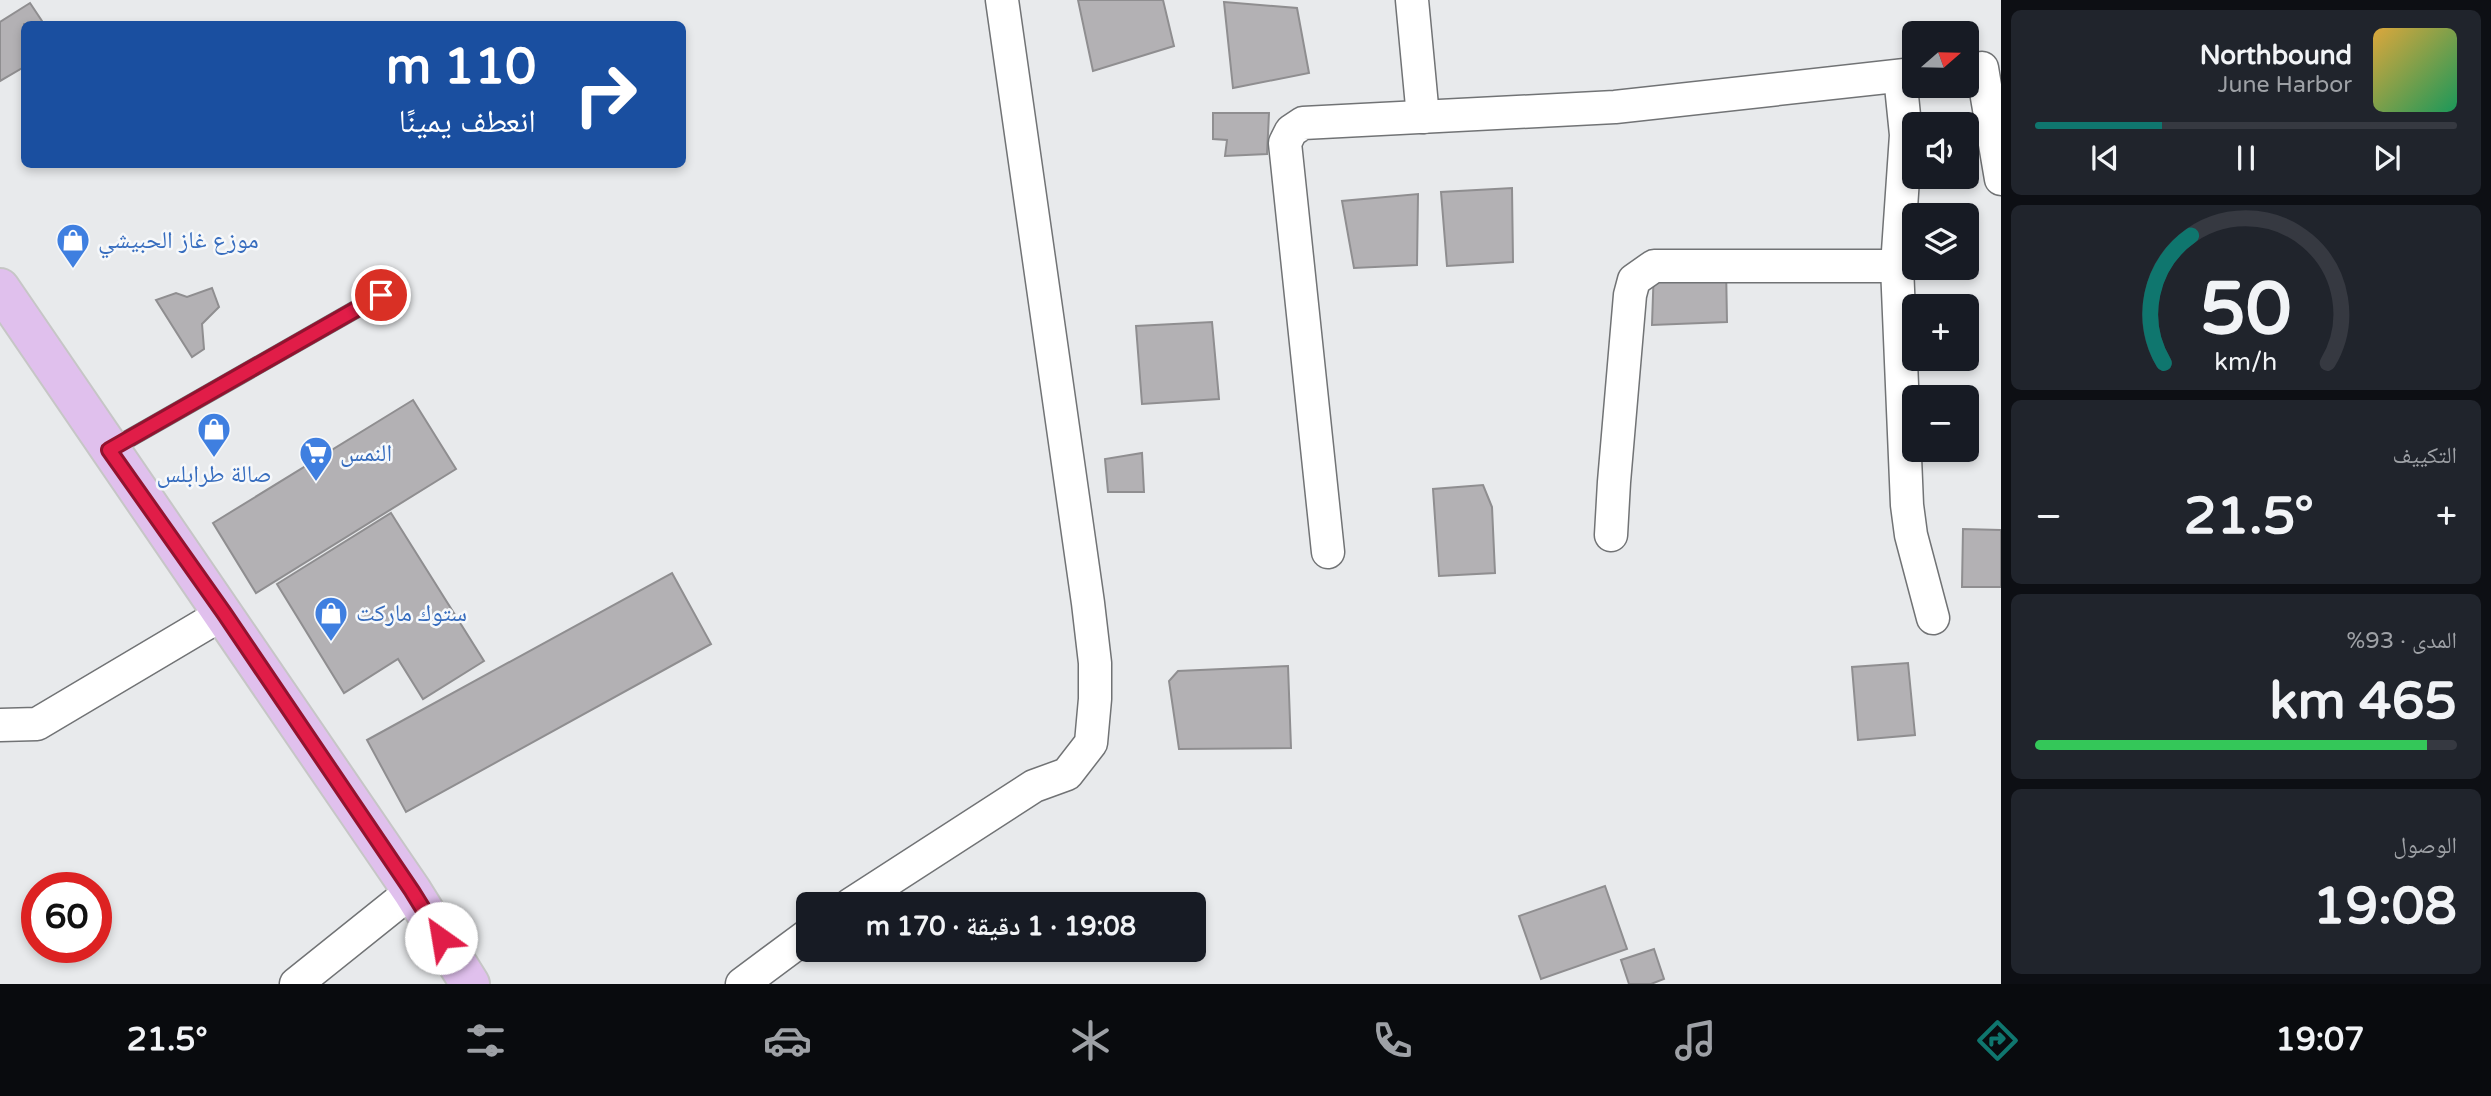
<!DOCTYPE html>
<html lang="ar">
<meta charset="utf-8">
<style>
:root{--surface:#171b24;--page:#20242c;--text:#f1f3f6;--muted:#9ea1a6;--line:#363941;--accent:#0f766e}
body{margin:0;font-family:"Varela Round","Noto Naskh Arabic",sans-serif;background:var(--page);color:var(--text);direction:rtl;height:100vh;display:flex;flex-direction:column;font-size:26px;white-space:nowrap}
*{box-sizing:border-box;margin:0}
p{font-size:23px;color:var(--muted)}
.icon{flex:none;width:38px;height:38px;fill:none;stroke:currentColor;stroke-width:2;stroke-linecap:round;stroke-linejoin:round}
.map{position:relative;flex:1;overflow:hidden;direction:ltr}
.side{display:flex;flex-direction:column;gap:10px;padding:10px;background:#0d0f14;width:490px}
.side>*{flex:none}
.guide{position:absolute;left:21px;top:21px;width:665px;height:147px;border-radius:10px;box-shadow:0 4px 10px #0003;direction:rtl;background:#1a4fa0;color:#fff;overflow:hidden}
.needle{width:46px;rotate:70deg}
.controls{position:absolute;left:1902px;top:21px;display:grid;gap:14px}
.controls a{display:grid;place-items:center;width:77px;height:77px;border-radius:10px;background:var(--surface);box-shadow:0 4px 10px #0003;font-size:35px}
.speed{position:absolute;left:21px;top:872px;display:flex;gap:14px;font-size:35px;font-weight:700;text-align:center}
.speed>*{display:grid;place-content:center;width:91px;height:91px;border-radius:50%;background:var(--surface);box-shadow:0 4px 10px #0003;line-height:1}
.speed .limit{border:10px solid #d22;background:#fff;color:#111}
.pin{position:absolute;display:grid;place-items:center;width:60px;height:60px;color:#fff;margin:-30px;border:4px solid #fff;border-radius:50%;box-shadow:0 2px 7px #0007}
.me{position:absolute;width:77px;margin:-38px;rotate:328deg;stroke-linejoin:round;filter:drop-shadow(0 0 5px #0008)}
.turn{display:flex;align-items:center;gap:24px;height:147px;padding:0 35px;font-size:32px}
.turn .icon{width:91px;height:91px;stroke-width:2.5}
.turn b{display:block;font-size:49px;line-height:60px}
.big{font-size:52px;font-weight:700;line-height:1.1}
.side .widget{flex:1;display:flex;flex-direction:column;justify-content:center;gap:10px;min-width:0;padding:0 24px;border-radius:10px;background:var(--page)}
.side .dial{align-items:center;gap:0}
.dial svg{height:182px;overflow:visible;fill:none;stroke:var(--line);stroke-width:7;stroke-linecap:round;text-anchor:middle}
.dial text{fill:var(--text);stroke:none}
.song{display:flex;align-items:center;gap:21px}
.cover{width:84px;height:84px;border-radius:10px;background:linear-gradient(135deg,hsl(40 70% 55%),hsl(150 70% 35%))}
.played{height:7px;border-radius:4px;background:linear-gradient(90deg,var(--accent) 30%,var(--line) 30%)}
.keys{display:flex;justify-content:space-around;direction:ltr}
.heat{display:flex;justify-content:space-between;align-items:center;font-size:38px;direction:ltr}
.charge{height:10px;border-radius:5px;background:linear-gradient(90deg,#34c759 93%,var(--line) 0)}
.trip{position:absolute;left:796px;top:892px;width:410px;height:70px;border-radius:10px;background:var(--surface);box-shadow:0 4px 10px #0003;font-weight:700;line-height:70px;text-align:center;direction:rtl}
.tabs{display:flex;height:112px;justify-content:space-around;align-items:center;background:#090b0e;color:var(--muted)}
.tabs .icon{width:49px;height:49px}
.tabs .current{color:var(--accent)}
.tabs b{font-size:32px;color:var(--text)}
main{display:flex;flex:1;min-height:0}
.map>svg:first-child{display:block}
.building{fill:#b3b1b4;stroke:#8f8e90;stroke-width:2}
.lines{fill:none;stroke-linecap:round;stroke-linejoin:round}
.service-casing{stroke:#717375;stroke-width:19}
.minor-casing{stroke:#717375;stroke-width:35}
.primary-casing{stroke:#c6c6c6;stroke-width:42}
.service{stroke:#fff;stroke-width:16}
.minor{stroke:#fff;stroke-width:32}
.primary{stroke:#e0c0ed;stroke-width:38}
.route-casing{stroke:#92132f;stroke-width:18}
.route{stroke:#e11d48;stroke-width:12}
.labels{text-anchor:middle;stroke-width:5;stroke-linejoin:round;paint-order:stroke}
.shop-label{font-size:24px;fill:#366cbe;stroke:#f6f8fa;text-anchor:start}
</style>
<main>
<section class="side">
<div class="widget">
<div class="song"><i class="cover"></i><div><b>Northbound</b><p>June Harbor</p></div></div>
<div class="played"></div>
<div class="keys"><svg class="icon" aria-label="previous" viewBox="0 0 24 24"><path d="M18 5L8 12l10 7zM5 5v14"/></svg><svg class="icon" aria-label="pause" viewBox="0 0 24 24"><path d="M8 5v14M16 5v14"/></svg><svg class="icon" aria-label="next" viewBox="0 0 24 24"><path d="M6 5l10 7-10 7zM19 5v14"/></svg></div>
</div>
<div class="widget dial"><svg viewBox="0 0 100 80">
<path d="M14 69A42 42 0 1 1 86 69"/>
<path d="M14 69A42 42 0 0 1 26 13" stroke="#0f766e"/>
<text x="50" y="56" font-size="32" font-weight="700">50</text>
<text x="50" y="72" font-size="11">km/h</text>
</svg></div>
<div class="widget"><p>التكييف</p>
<div class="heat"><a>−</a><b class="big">21.5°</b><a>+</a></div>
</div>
<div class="widget"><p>المدى · 93%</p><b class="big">465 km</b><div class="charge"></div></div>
<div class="widget"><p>الوصول</p><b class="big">19:08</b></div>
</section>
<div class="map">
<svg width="2001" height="984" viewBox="0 0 2001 984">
<rect width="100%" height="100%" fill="#e8eaec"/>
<g class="building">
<polygon points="1078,0 1163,0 1174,46 1093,71"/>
<polygon points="1224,2 1297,8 1309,73 1233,88"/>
<polygon points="30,3 44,24 24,24 24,67 0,81 0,22"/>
<polygon points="1213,113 1269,113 1267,154 1225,156 1227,140 1213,139"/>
<polygon points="1512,188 1513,262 1447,266 1441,192"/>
<polygon points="1418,194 1417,265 1354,268 1342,201"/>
<polygon points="1654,266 1726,266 1727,322 1652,325"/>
<polygon points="212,288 219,307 202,324 204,349 192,357 156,300 176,293 187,297"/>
<polygon points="1212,322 1219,399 1142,404 1136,326"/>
<polygon points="413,400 456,469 256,593 213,523"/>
<polygon points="1142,453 1144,492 1108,492 1105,459"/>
<polygon points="1483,485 1492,507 1495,573 1439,576 1433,489"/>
<polygon points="391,513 484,661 423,699 398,659 344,693 277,584"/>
<polygon points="1963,529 2001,530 2001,587 1962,587"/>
<polygon points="672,573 711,644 406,812 367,740"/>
<polygon points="1908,663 1915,735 1858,740 1852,667"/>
<polygon points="1288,666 1291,748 1179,749 1169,681 1178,671"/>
<polygon points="1605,886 1627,949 1541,979 1519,916"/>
<polygon points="1654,949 1664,979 1651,984 1629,984 1621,960"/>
</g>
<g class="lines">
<defs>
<polyline id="service" points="109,450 381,295"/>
<g id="minor">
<polyline points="1412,0 1423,117"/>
<polyline points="1982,68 2001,179"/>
<polyline points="1900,76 1906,135 1897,266 1907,505 1911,535 1933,618"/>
<polyline points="1611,535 1614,482 1630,295 1634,280 1654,266 1897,266"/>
<polyline points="1328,552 1285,143 1291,131 1303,123 1615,107 1914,74"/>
<polyline points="0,725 37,724 224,613"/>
<polyline points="850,905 1034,786 1067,774 1091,743 1095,699 1095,663 1088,603 1002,0"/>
<polyline points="296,984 412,891"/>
<polyline points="742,984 808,935"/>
</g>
<polyline id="primary" points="0,288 412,891 470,984"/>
</defs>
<use href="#service" class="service-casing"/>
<use href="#minor" class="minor-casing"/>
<use href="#primary" class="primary-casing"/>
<use href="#service" class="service"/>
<use href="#minor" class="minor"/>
<use href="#primary" class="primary"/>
</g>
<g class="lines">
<defs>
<polyline id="route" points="381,295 109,450 224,613 412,891 441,938"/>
</defs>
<use href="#route" class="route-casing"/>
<use href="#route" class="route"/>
</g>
<defs>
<symbol id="shop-pin" viewBox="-11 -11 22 30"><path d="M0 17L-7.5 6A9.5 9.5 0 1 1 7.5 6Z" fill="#3f7fe0" stroke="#f6f8fa"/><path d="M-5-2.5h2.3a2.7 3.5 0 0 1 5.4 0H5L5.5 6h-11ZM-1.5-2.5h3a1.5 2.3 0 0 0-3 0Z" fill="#fff"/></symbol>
<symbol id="supermarket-pin" viewBox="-11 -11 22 30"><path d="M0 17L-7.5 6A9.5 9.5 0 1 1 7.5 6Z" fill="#3f7fe0" stroke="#f6f8fa"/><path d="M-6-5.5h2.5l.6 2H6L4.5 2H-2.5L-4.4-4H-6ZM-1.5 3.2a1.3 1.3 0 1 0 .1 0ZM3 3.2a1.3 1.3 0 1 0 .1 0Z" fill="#fff"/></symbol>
</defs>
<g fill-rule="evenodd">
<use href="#shop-pin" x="54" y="221" width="38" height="52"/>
<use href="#shop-pin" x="195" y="410" width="38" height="52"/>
<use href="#supermarket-pin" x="297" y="434" width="38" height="52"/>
<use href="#shop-pin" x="312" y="594" width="38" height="52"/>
</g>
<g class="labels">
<g class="shop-label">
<text x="98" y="248">موزع غاز الحبيشي</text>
<text x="340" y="461">النمس</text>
<text x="214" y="482" text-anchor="middle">صالة طرابلس</text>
<text x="356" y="621">ستوك ماركت</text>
</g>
</g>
</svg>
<div class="controls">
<a><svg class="needle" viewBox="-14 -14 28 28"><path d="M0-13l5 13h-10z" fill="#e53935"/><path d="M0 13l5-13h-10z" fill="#9ea1a6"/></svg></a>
<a><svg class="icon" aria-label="sound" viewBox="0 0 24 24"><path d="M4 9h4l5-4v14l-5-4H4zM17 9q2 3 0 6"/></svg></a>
<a><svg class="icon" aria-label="layers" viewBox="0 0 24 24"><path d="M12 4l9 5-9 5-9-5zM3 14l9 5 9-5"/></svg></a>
<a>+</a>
<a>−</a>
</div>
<div class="speed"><div class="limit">60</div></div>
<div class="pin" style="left:381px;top:295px;background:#d93025"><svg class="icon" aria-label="arrive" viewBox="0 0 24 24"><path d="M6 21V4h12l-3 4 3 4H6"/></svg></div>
<svg class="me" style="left:441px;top:938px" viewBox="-20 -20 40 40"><circle r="19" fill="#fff"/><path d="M0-13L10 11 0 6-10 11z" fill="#e11d48"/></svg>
<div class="trip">19:08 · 1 دقيقة · 170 m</div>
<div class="guide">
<div class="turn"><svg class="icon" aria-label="right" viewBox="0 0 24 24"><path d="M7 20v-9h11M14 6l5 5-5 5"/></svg><div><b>110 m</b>انعطف يمينًا</div></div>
</div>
</div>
</main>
<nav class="tabs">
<b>19:07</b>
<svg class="icon current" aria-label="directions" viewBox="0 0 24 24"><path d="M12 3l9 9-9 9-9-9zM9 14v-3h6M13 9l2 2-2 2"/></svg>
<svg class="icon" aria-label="music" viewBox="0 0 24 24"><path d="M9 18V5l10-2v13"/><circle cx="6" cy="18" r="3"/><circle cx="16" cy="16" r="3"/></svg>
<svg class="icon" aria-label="phone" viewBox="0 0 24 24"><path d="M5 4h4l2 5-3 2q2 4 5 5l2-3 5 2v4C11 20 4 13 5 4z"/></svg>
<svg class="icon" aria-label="climate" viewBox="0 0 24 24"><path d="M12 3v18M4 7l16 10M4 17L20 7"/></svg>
<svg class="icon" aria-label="car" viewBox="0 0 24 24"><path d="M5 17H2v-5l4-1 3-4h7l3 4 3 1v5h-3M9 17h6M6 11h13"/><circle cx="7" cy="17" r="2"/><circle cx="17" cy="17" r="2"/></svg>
<svg class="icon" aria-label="filters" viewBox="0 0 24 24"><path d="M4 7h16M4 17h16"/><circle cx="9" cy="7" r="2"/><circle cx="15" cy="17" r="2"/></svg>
<b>21.5°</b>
</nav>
